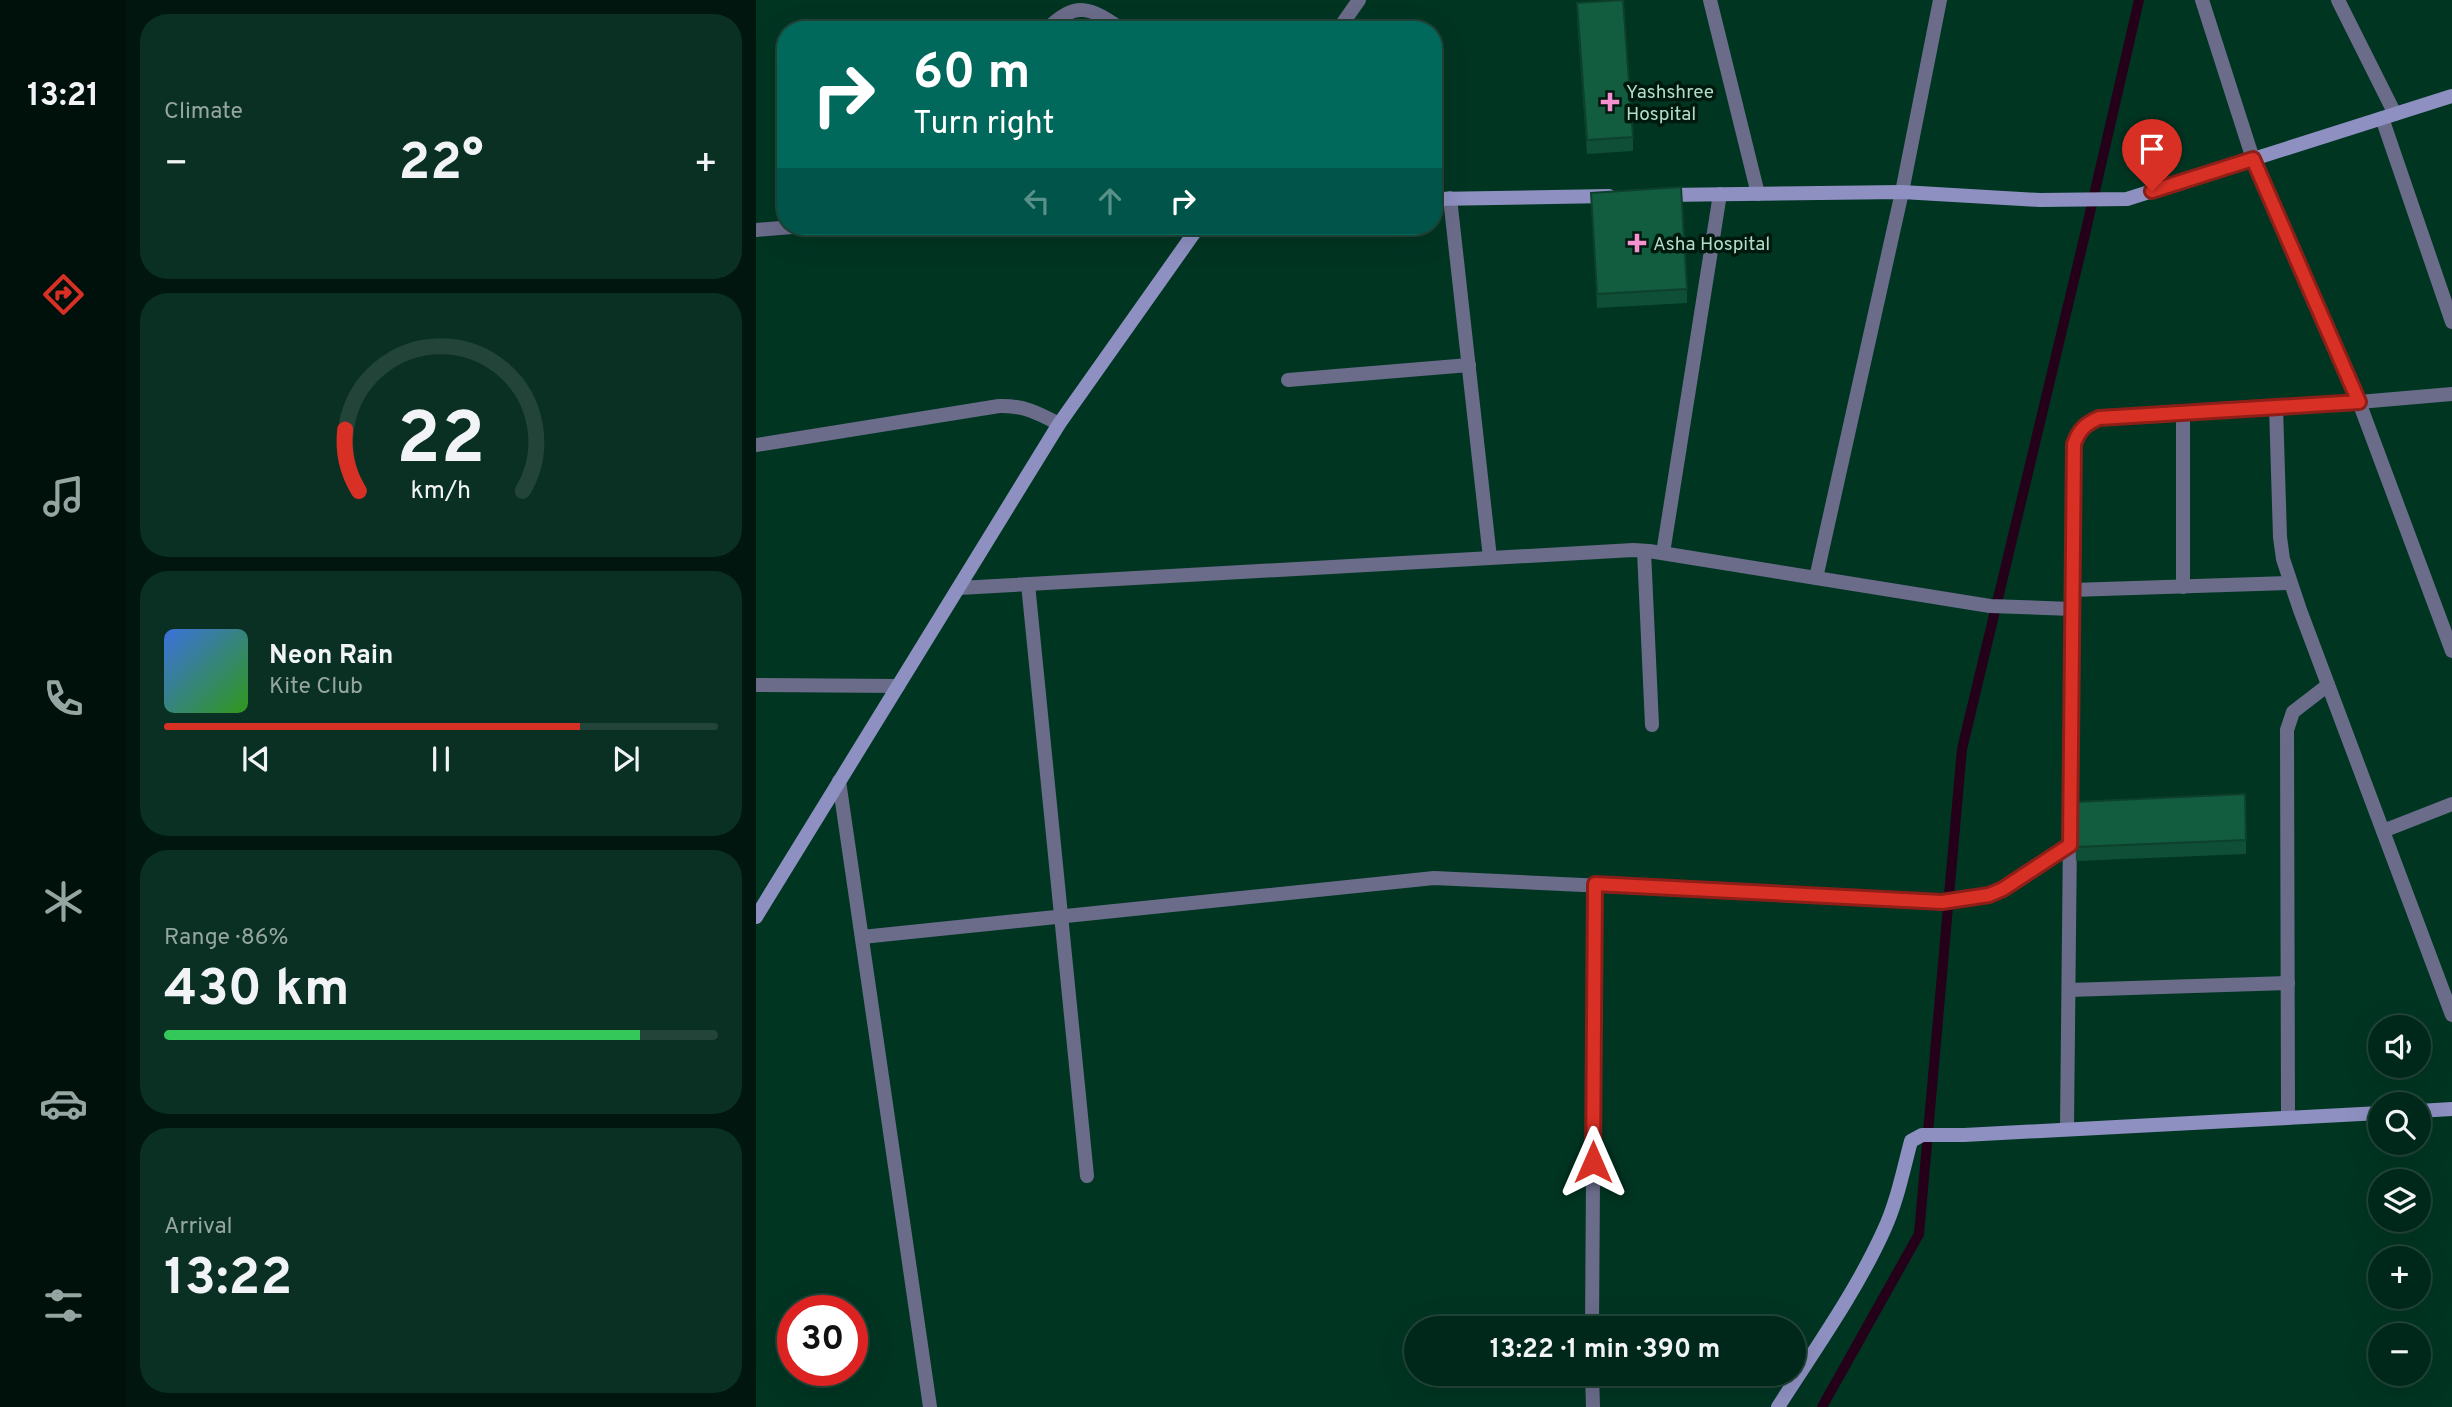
<!DOCTYPE html>
<meta charset="utf-8">
<style>
:root{--surface:#00281a;--page:#0a3023;--text:#f1f3f6;--muted:#95a6a2;--line:#224439;--accent:#d93025}
body{margin:0;font-family:Overpass,sans-serif;background:var(--page);color:var(--text);height:100vh;display:flex;flex-direction:column;font-size:26px;white-space:nowrap}
*{box-sizing:border-box;margin:0}
p{font-size:23px;color:var(--muted)}
.icon{flex:none;width:38px;height:38px;fill:none;stroke:currentColor;stroke-width:2;stroke-linecap:round;stroke-linejoin:round}
.map{position:relative;flex:1;overflow:hidden}
.drawer{display:flex;flex-direction:column;gap:14px;padding:14px;background:#00160e;width:630px}
.drawer>*{flex:none}
.hud{position:absolute;left:21px;top:21px;width:665px;height:214px;border-radius:28px;box-shadow:0 7px 28px #0002,0 0 0 2px var(--line);background:#00695c;color:#fff;overflow:hidden}
.fabs{position:absolute;left:1612px;top:1015px;display:grid;gap:14px}
.fabs a{display:grid;place-items:center;width:63px;height:63px;border-radius:50%;background:var(--surface);box-shadow:0 7px 28px #0002,0 0 0 2px var(--line);font-size:35px}
.speed{position:absolute;left:21px;top:1295px;display:flex;gap:14px;font-size:35px;font-weight:700;text-align:center}
.speed>*{display:grid;place-content:center;width:91px;height:91px;border-radius:50%;background:var(--surface);box-shadow:0 7px 28px #0002,0 0 0 2px var(--line);line-height:1}
.speed .limit{border:10px solid #d22;background:#fff;color:#111}
.pin{position:absolute;display:grid;place-items:center;width:60px;height:60px;color:#fff;margin:-72px -30px;border-radius:50% 50% 50% 0;rotate:-45deg;box-shadow:0 0 7px #0007}
.pin .icon{rotate:45deg}
.me{position:absolute;width:77px;margin:-38px;rotate:0deg;stroke-linejoin:round;filter:drop-shadow(0 0 5px #0008)}
.turn{display:flex;align-items:center;gap:24px;height:147px;padding:0 21px;font-size:32px}
.turn .icon{width:91px;height:91px;stroke-width:2.5}
.turn b{display:block;font-size:49px;line-height:60px}
.lanes{display:flex;align-items:center;height:66px;padding:0 21px;background:#0003;justify-content:center;gap:35px;direction:ltr}
.lanes .off{opacity:.35}
.big{font-size:52px;font-weight:700;line-height:1.1}
.drawer .card{flex:1;display:flex;flex-direction:column;justify-content:center;gap:10px;min-width:0;padding:0 24px;border-radius:28px;background:var(--page)}
.drawer .dial{align-items:center;gap:0}
.dial svg{height:182px;overflow:visible;fill:none;stroke:var(--line);stroke-width:7;stroke-linecap:round;text-anchor:middle}
.dial text{fill:var(--text);stroke:none}
.song{display:flex;align-items:center;gap:21px}
.cover{width:84px;height:84px;border-radius:10px;background:linear-gradient(135deg,hsl(220 70% 55%),hsl(110 70% 35%))}
.played{height:7px;border-radius:4px;background:linear-gradient(90deg,var(--accent) 75%,var(--line) 75%)}
.keys{display:flex;justify-content:space-around;direction:ltr}
.heat{display:flex;justify-content:space-between;align-items:center;font-size:38px;direction:ltr}
.charge{height:10px;border-radius:5px;background:linear-gradient(90deg,#34c759 86%,var(--line) 0)}
.trip{position:absolute;left:648px;top:1316px;width:402px;height:70px;border-radius:35px;background:var(--surface);box-shadow:0 7px 28px #0002,0 0 0 2px var(--line);font-weight:700;line-height:70px;text-align:center}
main{display:flex;flex:1;min-height:0}
.menu{display:flex;flex-direction:column;width:126px;justify-content:space-around;align-items:center;background:#00100a;color:var(--muted)}
.menu .icon{width:49px;height:49px}
.menu .current{color:var(--accent)}
.menu b{font-size:32px;color:var(--text)}
.map>svg:first-child{display:block}
.lines{fill:none;stroke-linecap:round;stroke-linejoin:round}
.stream{stroke:#240019;stroke-width:10}
.street{stroke:#6a6c8a;stroke-width:14}
.secondary{stroke:#8e90c1;stroke-width:14}
.wall{fill:#0f4f37}
.building{fill:#125c40;stroke:#0d402d;stroke-width:2}
.route-casing{stroke:#8d1f18;stroke-width:18}
.route{stroke:#d93025;stroke-width:12}
.poi-dot{fill:#f690d0;stroke:#00190e;stroke-width:2.5}
.labels{text-anchor:middle;stroke-width:7;stroke-linejoin:round;paint-order:stroke}
.poi-label{font-size:19px;fill:#b4ddc8;stroke:#00190e;text-anchor:start}
</style>
<main>
<nav class="menu">
<b>13:21</b>
<svg class="icon current" aria-label="directions" viewBox="0 0 24 24"><path d="M12 3l9 9-9 9-9-9zM9 14v-3h6M13 9l2 2-2 2"/></svg>
<svg class="icon" aria-label="music" viewBox="0 0 24 24"><path d="M9 18V5l10-2v13"/><circle cx="6" cy="18" r="3"/><circle cx="16" cy="16" r="3"/></svg>
<svg class="icon" aria-label="phone" viewBox="0 0 24 24"><path d="M5 4h4l2 5-3 2q2 4 5 5l2-3 5 2v4C11 20 4 13 5 4z"/></svg>
<svg class="icon" aria-label="climate" viewBox="0 0 24 24"><path d="M12 3v18M4 7l16 10M4 17L20 7"/></svg>
<svg class="icon" aria-label="car" viewBox="0 0 24 24"><path d="M5 17H2v-5l4-1 3-4h7l3 4 3 1v5h-3M9 17h6M6 11h13"/><circle cx="7" cy="17" r="2"/><circle cx="17" cy="17" r="2"/></svg>
<svg class="icon" aria-label="filters" viewBox="0 0 24 24"><path d="M4 7h16M4 17h16"/><circle cx="9" cy="7" r="2"/><circle cx="15" cy="17" r="2"/></svg>
</nav>
<section class="drawer">
<div class="card"><p>Climate</p>
<div class="heat"><a>−</a><b class="big">22°</b><a>+</a></div>
</div>
<div class="card dial"><svg viewBox="0 0 100 80">
<path d="M14 69A42 42 0 1 1 86 69"/>
<path d="M14 69A42 42 0 0 1 8 42" stroke="#d93025"/>
<text x="50" y="56" font-size="32" font-weight="700">22</text>
<text x="50" y="72" font-size="11">km/h</text>
</svg></div>
<div class="card">
<div class="song"><i class="cover"></i><div><b>Neon Rain</b><p>Kite Club</p></div></div>
<div class="played"></div>
<div class="keys"><svg class="icon" aria-label="previous" viewBox="0 0 24 24"><path d="M18 5L8 12l10 7zM5 5v14"/></svg><svg class="icon" aria-label="pause" viewBox="0 0 24 24"><path d="M8 5v14M16 5v14"/></svg><svg class="icon" aria-label="next" viewBox="0 0 24 24"><path d="M6 5l10 7-10 7zM19 5v14"/></svg></div>
</div>
<div class="card"><p>Range · 86%</p><b class="big">430 km</b><div class="charge"></div></div>
<div class="card"><p>Arrival</p><b class="big">13:22</b></div>
</section>
<div class="map">
<svg width="1696" height="1407" viewBox="0 0 1696 1407">
<rect width="100%" height="100%" fill="#003522"/>
<g class="lines">
<polyline class="stream" points="1066,1407 1163,1234 1206,749 1330,230 1383,0"/>
<g class="street">
<polyline points="954,0 1002,194"/>
<polyline points="1446,0 1497,159 1603,402 1696,651"/>
<polyline points="1582,0 1639,114"/>
<path d="M290,30C320,0 334,7 367,30"/>
<polyline points="582,30 603,0"/>
<polyline points="1626,118 1696,322"/>
<polyline points="694,198 734,558"/>
<polyline points="0,230 49,226"/>
<polyline points="532,380 713,365"/>
<polyline points="1520,407 1524,537 1527,559 1544,610 1696,1015"/>
<polyline points="1427,413 1427,587"/>
<path d="M0,445L243,406C267,405 282,413 303,424"/>
<polyline points="888,551 896,725"/>
<polyline points="907,553 964,194"/>
<polyline points="1060,578 1146,192 1184,0"/>
<polyline points="272,584 331,1176"/>
<polyline points="203,588 877,550 893,551 1234,606 1316,609"/>
<polyline points="1316,590 1534,583"/>
<polyline points="0,685 142,686"/>
<polyline points="83,781 174,1407"/>
<polyline points="1627,831 1696,804"/>
<polyline points="106,937 678,878 1186,902 1233,895 1246,889 1314,845"/>
<polyline points="1313,990 1532,983"/>
<polyline points="1532,1118 1531,730 1537,712 1572,685"/>
<path d="M1311,1128L1318,444C1323,430 1329,424 1343,418L1603,402L1696,394"/>
<polyline points="836,1328 839,884"/>
<polyline points="836,1374 837,1407"/>
</g>
<g class="secondary">
<polyline points="909,195 1146,192 1284,200 1371,199 1696,96"/>
<polyline points="677,199 853,196"/>
<polyline points="0,917 303,424 443,226"/>
<polyline points="1662,1111 1696,1109"/>
<path d="M1022,1407C1059,1349 1100,1292 1128,1230C1141,1202 1147,1171 1155,1141L1166,1135H1208L1624,1113"/>
</g>
</g>
<g class="wall">
<polygon points="821,3 877,137 877,151 831,154 821,17"/>
<polygon points="835,193 931,289 931,303 841,308"/>
<polygon points="1318,802 1490,840 1490,854 1320,861"/>
</g>
<g class="building">
<polygon points="867,0 877,137 831,140 821,3"/>
<polygon points="925,187 931,289 841,294 835,193"/>
<polygon points="1489,794 1490,840 1320,847 1318,802"/>
</g>
<g class="lines">
<defs>
<path id="route" d="M837,1162L839,884L1186,902L1233,895L1247,889L1314,845L1318,444C1323,430 1329,424 1343,418L1603,402L1497,159L1396,191"/>
</defs>
<use href="#route" class="route-casing"/>
<use href="#route" class="route"/>
</g>
<g class="poi-dot">
<path d="M850.5 91.5h7v7h7v7h-7v7h-7v-7h-7v-7h7z"/>
<path d="M877.5 232.5h7v7h7v7h-7v7h-7v-7h-7v-7h7z"/>
</g>
<g class="labels">
<g class="poi-label">
<text x="870" y="98">Yashshree<tspan x="870" dy="22">Hospital</tspan></text>
<text x="897" y="250">Asha Hospital</text>
</g>
</g>
</svg>
<div class="fabs">
<a><svg class="icon" aria-label="sound" viewBox="0 0 24 24"><path d="M4 9h4l5-4v14l-5-4H4zM17 9q2 3 0 6"/></svg></a>
<a><svg class="icon" aria-label="search" viewBox="0 0 24 24"><circle cx="10" cy="10" r="6"/><path d="M15 15l6 6"/></svg></a>
<a><svg class="icon" aria-label="layers" viewBox="0 0 24 24"><path d="M12 4l9 5-9 5-9-5zM3 14l9 5 9-5"/></svg></a>
<a>+</a>
<a>−</a>
</div>
<div class="speed"><div class="limit">30</div></div>
<div class="pin" style="left:1396px;top:191px;background:#d93025"><svg class="icon" aria-label="arrive" viewBox="0 0 24 24"><path d="M6 21V4h12l-3 4 3 4H6"/></svg></div>
<svg class="me" style="left:837px;top:1162px" viewBox="-20 -20 40 40"><path d="M0-17L14 15 0 8-14 15z" fill="#d93025" stroke="#fff" stroke-width="4"/></svg>
<div class="trip">13:22 · 1 min · 390 m</div>
<div class="hud">
<div class="turn"><svg class="icon" aria-label="right" viewBox="0 0 24 24"><path d="M7 20v-9h11M14 6l5 5-5 5"/></svg><div><b>60 m</b>Turn right</div></div>
<div class="lanes"><svg class="icon off" aria-label="left" viewBox="0 0 24 24"><path d="M17 20v-9H6M10 6l-5 5 5 5"/></svg><svg class="icon off" aria-label="ahead" viewBox="0 0 24 24"><path d="M12 20V5M6 11l6-6 6 6"/></svg><svg class="icon" aria-label="right" viewBox="0 0 24 24"><path d="M7 20v-9h11M14 6l5 5-5 5"/></svg></div>
</div>
</div>
</main>
